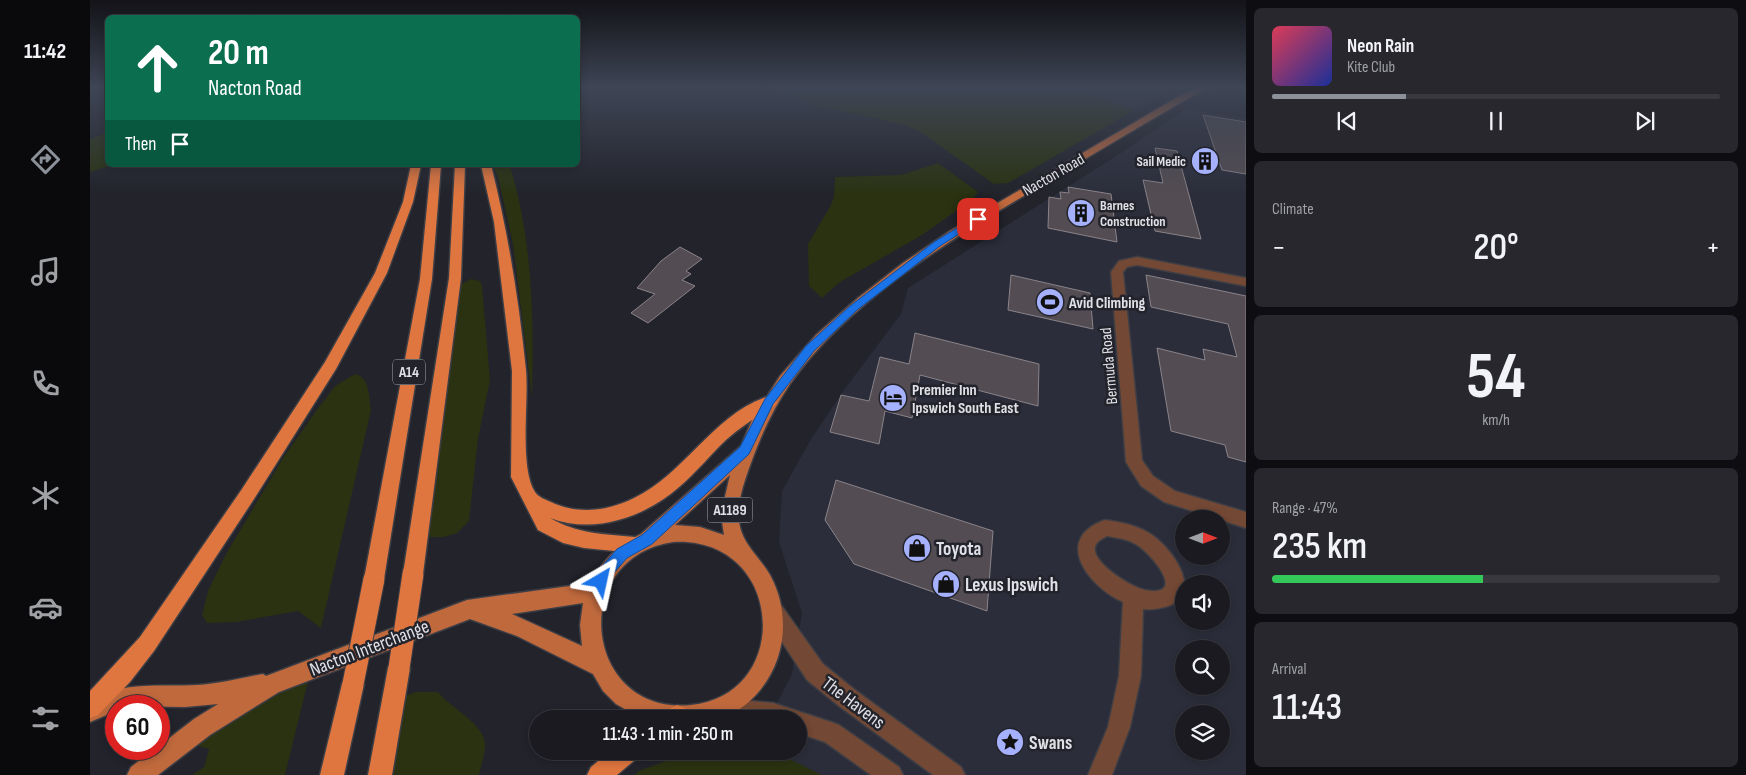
<!DOCTYPE html>
<meta charset="utf-8">
<style>
:root{--surface:#1a1a20;--page:#27272d;--text:#f1f3f6;--muted:#9fa1a5;--line:#38383e;--accent:#8c9099}
body{margin:0;font-family:"Sofia Sans Condensed",sans-serif;background:var(--page);color:var(--text);height:100vh;display:flex;flex-direction:column;font-size:19px;white-space:nowrap}
*{box-sizing:border-box;margin:0}
p{font-size:16px;color:var(--muted)}
.icon{flex:none;width:28px;height:28px;fill:none;stroke:currentColor;stroke-width:2;stroke-linecap:round;stroke-linejoin:round}
.map{position:relative;flex:1;overflow:hidden}
.sheet{display:flex;flex-direction:column;gap:8px;padding:8px;background:#0e0e12;width:500px}
.sheet>*{flex:none}
.guide{position:absolute;left:15px;top:15px;width:475px;height:152px;border-radius:8px;box-shadow:0 2px 8px #0003,0 0 0 1px var(--line);background:#0b6e4f;color:#fff;overflow:hidden}
.needle{width:32px;rotate:90deg}
.buttons{position:absolute;left:1085px;top:510px;display:grid;gap:10px}
.buttons a{display:grid;place-items:center;width:55px;height:55px;border-radius:50%;background:var(--surface);box-shadow:0 2px 8px #0003,0 0 0 1px var(--line);font-size:25px}
.speed{position:absolute;left:15px;top:695px;display:flex;gap:10px;font-size:25px;font-weight:700;text-align:center}
.speed>*{display:grid;place-content:center;width:65px;height:65px;border-radius:50%;background:var(--surface);box-shadow:0 2px 8px #0003,0 0 0 1px var(--line);line-height:1}
.speed .limit{border:8px solid #d22;background:#fff;color:#111}
.pin{position:absolute;display:grid;place-items:center;width:42px;height:42px;color:#fff;margin:-21px;border-radius:10px;box-shadow:0 2px 8px #0006}
.me{position:absolute;width:55px;margin:-28px;rotate:36deg;stroke-linejoin:round;filter:drop-shadow(0 0 4px #0008)}
.turn{display:flex;align-items:center;gap:18px;height:105px;padding:0 20px;font-size:22px}
.turn .icon{width:65px;height:65px;stroke-width:2.5}
.turn b{display:block;font-size:35px;line-height:42px}
.then{display:flex;align-items:center;height:48px;padding:0 20px;background:#0003;gap:10px;font-size:19px}
.big{font-size:38px;font-weight:600;line-height:1.1}
.sheet .card{flex:1;display:flex;flex-direction:column;justify-content:center;gap:8px;min-width:0;padding:0 18px;border-radius:8px;background:var(--page)}
.sheet .dial{align-items:center;gap:0}
.dial b{font-size:65px;line-height:1}
.song{display:flex;align-items:center;gap:15px}
.cover{width:60px;height:60px;border-radius:8px;background:linear-gradient(135deg,hsl(350 70% 55%),hsl(230 70% 35%))}
.played{height:5px;border-radius:2px;background:linear-gradient(90deg,var(--accent) 30%,var(--line) 30%)}
.keys{display:flex;justify-content:space-around;direction:ltr}
.heat{display:flex;justify-content:space-between;align-items:center;font-size:28px;direction:ltr}
.charge{height:8px;border-radius:4px;background:linear-gradient(90deg,#34c759 47%,var(--line) 0)}
.trip{position:absolute;left:439px;top:710px;width:278px;height:50px;border-radius:25px;background:var(--surface);box-shadow:0 2px 8px #0003,0 0 0 1px var(--line);font-weight:600;line-height:50px;text-align:center}
main{display:flex;flex:1;min-height:0}
.menu{display:flex;flex-direction:column;width:90px;justify-content:space-around;align-items:center;background:#0a0a0d;color:var(--muted)}
.menu .icon{width:35px;height:35px}
.menu .current{color:var(--accent)}
.menu b{font-size:22px;color:var(--text)}
.map>svg:first-child{display:block}
.built{fill:#2b2d3a;fill-rule:evenodd}
.green{fill:#2a3212}
.building{fill:#534c52;stroke:#8a838a}
.lines{fill:none;stroke-linecap:round;stroke-linejoin:round}
.street-casing{stroke:#3d3e45;stroke-width:3}
.primary-casing{stroke:#3d3e45;stroke-width:3}
.highway-casing{stroke:#3d3e45;stroke-width:3}
.street{fill:#734834;fill-rule:evenodd}
.primary{fill:#c0693d;fill-rule:evenodd}
.highway{fill:#df763f;fill-rule:evenodd}
.highway-bridge-casing{stroke:#3d3e45;stroke-width:23;stroke-linecap:butt}
.highway-bridge{stroke:#df763f;stroke-width:21}
.route{fill:#1a73e8;stroke:#114b97}
.labels{text-anchor:middle;stroke-width:5;stroke-linejoin:round;paint-order:stroke}
.far-poi-label{font-size:14px;font-weight:bold;fill:#e0e1e6;stroke:#22232b;text-anchor:end}
.shield{fill:#22232b;stroke:#a7a8ae;stroke-width:1}
.shield-label{font-size:15px;font-weight:bold;fill:#e0e1e6}
.street-label{font-size:16px;fill:#e0e1e6;stroke:#22232b}
.poi-label{font-size:16px;font-weight:bold;fill:#e0e1e6;stroke:#22232b;text-anchor:start}
.near-poi-label{font-size:19px;font-weight:bold;fill:#e0e1e6;stroke:#22232b;text-anchor:start}
.near-street-label{font-size:19px;fill:#e0e1e6;stroke:#22232b}
</style>
<main>
<nav class="menu">
<b>11:42</b>
<svg class="icon current" aria-label="directions" viewBox="0 0 24 24"><path d="M12 3l9 9-9 9-9-9zM9 14v-3h6M13 9l2 2-2 2"/></svg>
<svg class="icon" aria-label="music" viewBox="0 0 24 24"><path d="M9 18V5l10-2v13"/><circle cx="6" cy="18" r="3"/><circle cx="16" cy="16" r="3"/></svg>
<svg class="icon" aria-label="phone" viewBox="0 0 24 24"><path d="M5 4h4l2 5-3 2q2 4 5 5l2-3 5 2v4C11 20 4 13 5 4z"/></svg>
<svg class="icon" aria-label="climate" viewBox="0 0 24 24"><path d="M12 3v18M4 7l16 10M4 17L20 7"/></svg>
<svg class="icon" aria-label="car" viewBox="0 0 24 24"><path d="M5 17H2v-5l4-1 3-4h7l3 4 3 1v5h-3M9 17h6M6 11h13"/><circle cx="7" cy="17" r="2"/><circle cx="17" cy="17" r="2"/></svg>
<svg class="icon" aria-label="filters" viewBox="0 0 24 24"><path d="M4 7h16M4 17h16"/><circle cx="9" cy="7" r="2"/><circle cx="15" cy="17" r="2"/></svg>
</nav>
<div class="map">
<svg width="1156" height="775" viewBox="0 0 1156 775">
<rect width="100%" height="100%" fill="#22232b"/>
<g class="built">
<polygon points="983,87 1086,87 1043,111"/>
<path d="M1096,109L1156,118V775H607L634,751H708V719H679L702,674L712,613L689,542L692,491L721,439L754,390L811,314L818,288L1031,153ZM1094,519H1131V556H1094ZM1094,584H1131V621H1094ZM1094,649H1131V686H1094ZM1094,714H1131V751H1094Z"/>
</g>
<g class="green">
<polygon points="686,87 983,87 1043,111 918,183 904,184 832,133 816,125 720,104"/>
<polygon points="17,133 18,165 22,165 0,172 0,139"/>
<polygon points="848,163 888,192 883,199 832,235 750,282 732,298 719,286 718,244 741,205 744,197 745,177 811,175"/>
<path d="M403,165L420,166C443,242 444,319 442,397L423,244L408,177Z"/>
<polygon points="381,279 390,281 392,286 400,380 388,439 379,521 367,533 354,537 337,537 368,286"/>
<path d="M265,374C280,377 279,398 281,410L231,628L208,611L146,622L117,623L112,615L118,591L136,554L193,458L226,411L245,386Z"/>
<polygon points="221,669 195,775 102,775 114,767 119,749 102,744"/>
<path d="M326,692H348C361,709 398,725 395,748C394,757 391,766 389,775H302L315,696Z"/>
<polygon points="603,751 683,751 732,775 544,775 549,771"/>
</g>
<g class="building">
<polygon points="1113,115 1156,122 1156,174 1132,170"/>
<polygon points="1065,148 1087,151 1111,239 1065,231 1053,180 1073,183"/>
<polygon points="978,187 1021,194 1027,242 958,228 959,197 971,199 970,192 979,193"/>
<polygon points="590,247 612,259 596,271 601,274 592,280 605,286 558,323 541,313 565,294 547,288 571,261"/>
<polygon points="921,275 1000,293 1003,329 918,310"/>
<polygon points="1056,275 1156,296 1156,462 1138,457 1135,445 1081,431 1067,348 1115,360 1113,349 1147,357 1138,324 1061,307"/>
<polygon points="825,333 949,364 948,406 830,375 822,418 795,411 789,444 740,432 751,395 779,401 790,357 819,364"/>
<polygon points="746,480 903,531 897,611 764,564 735,520"/>
</g>
<g class="lines">
<defs>
<g id="street">
<polygon points="1047,257 1156,278 1156,286 1047,265 1037,267 1033,272 1052,460 1063,476 1085,491 1156,512 1156,528 1074,502 1051,486 1036,462 1021,272 1029,261"/>
<path d="M1015,520C1031,522 1046,525 1059,533C1081,546 1117,595 1075,607C1067,609 1061,610 1053,609L1051,676L1040,727L1022,775H998L1018,727L1029,676L1033,602C998,586 962,539 1015,520ZM1017,536C1028,538 1038,539 1047,545C1063,555 1098,598 1055,590C1042,588 994,559 1007,543C1009,540 1014,538 1017,536Z"/>
<polygon points="684,602 691,605 733,664 765,690 871,767 875,775 843,775 749,706 717,680 677,619 674,612 677,605"/>
<polygon points="629,698 683,703 741,722 749,725 809,767 813,775 781,775 735,742 708,733 708,719 626,719 621,717 618,709 621,701"/>
</g>
<path id="primary" d="M1110,87H1121L1097,99C1045,129 993,160 942,191C858,241 757,303 700,384C683,409 671,435 661,463C654,482 645,507 650,527C654,545 671,559 680,575C709,628 688,694 632,719H552L526,704L513,691L503,674L427,636L380,619L189,692L120,735L68,775H37L41,767L64,749H69V746L104,719L128,704L95,707L26,706V711L0,722V699C34,681 71,687 107,685C129,684 151,678 173,674L176,676L377,600L501,583C512,560 528,545 551,534L651,446L662,420L690,376L726,335L768,298L813,263L860,231L1091,95ZM640,475L631,514L634,535L610,527L585,525ZM583,542C695,536 704,695 601,705C494,716 476,558 583,542ZM493,603L490,625L492,646L422,614Z"/>
<g id="highway">
<polygon points="321,165 331,165 323,202 297,273 246,369 164,499 64,651 40,682 8,715 0,718 0,691 50,637 152,489 235,362 285,273 313,202"/>
<polygon points="341,165 351,165 342,279 294,579 291,585 284,588 277,585 274,579 330,279"/>
<polygon points="365,165 375,165 371,278 333,574 330,580 323,583 316,580 313,574 359,278"/>
<path d="M391,165H401C418,232 429,301 436,370C439,402 429,467 445,492C448,497 456,500 461,502C488,515 518,511 544,498C595,474 624,413 679,396L684,398L687,402L684,406C668,416 652,426 637,439C620,455 606,473 588,488C554,517 504,535 460,518C488,534 514,534 545,537L552,539L554,545L552,551L545,553L494,548L473,543L448,530L421,477L422,371L404,222Z"/>
<polygon points="309,657 317,660 320,668 302,775 278,775 298,668 301,660"/>
<polygon points="263,673 271,676 274,684 254,775 230,775 252,684 255,676"/>
<polygon points="587,705 595,708 598,716 597,719 572,719 575,711"/>
<polygon points="520,751 549,751 546,759 527,775 497,775 501,767"/>
</g>
</defs>
<use href="#street" class="street-casing"/>
<use href="#primary" class="primary-casing"/>
<use href="#highway" class="highway-casing"/>
<use href="#street" class="street"/>
<use href="#primary" class="primary"/>
<use href="#highway" class="highway"/>
<defs>
<g id="highway-bridge">
<polyline points="309,668 323,574"/>
<polyline points="263,684 284,579"/>
</g>
</defs>
<use href="#highway-bridge" class="highway-bridge-casing"/>
<use href="#highway-bridge" class="highway-bridge"/>
</g>
<linearGradient id="sky" x2="0" y2="1"><stop stop-color="#131318"/><stop offset="0.45" stop-color="#3e4555"/><stop offset="1" stop-color="#3e4555" stop-opacity="0"/></linearGradient>
<rect width="1156" height="195" fill="url(#sky)"/>
<polygon class="route" points="885,217 893,219 850,246 767,310 724,351 683,404 659,454 562,544 537,558 522,575 516,585 511,588 506,585 504,581 512,566 527,549 552,535 650,447 675,399 716,346 760,306 844,242"/>
<defs>
<symbol id="building-disc" viewBox="-11 -11 22 22"><circle r="9.5" fill="#a5b1fc" stroke="#22232b"/><path d="M-4-6H4V6H1V3H-1V6H-4ZM-2.5-4.3h1.7v1.8h-1.7ZM.8-4.3h1.7v1.8H.8ZM-2.5-1h1.7V.8h-1.7ZM.8-1h1.7V.8H.8Z" fill="#111"/></symbol>
<symbol id="stadium-disc" viewBox="-11 -11 22 22"><circle r="9.5" fill="#a5b1fc" stroke="#22232b"/><path d="M0-5a6.5 5 0 1 0 0 10a6.5 5 0 1 0 0-10ZM-3.5-1.8h7v3.6h-7Z" fill="#111"/></symbol>
<symbol id="hotel-disc" viewBox="-11 -11 22 22"><circle r="9.5" fill="#a5b1fc" stroke="#22232b"/><path d="M-6-4.5h1.5V1H6V5H4.5V3h-9V5H-6ZM-4 0a1.8 1.8 0 1 1 3.6 0ZM.5 0V-2.5h3Q6-2.5 6 0Z" fill="#111"/></symbol>
<symbol id="shop-disc" viewBox="-11 -11 22 22"><circle r="9.5" fill="#a5b1fc" stroke="#22232b"/><path d="M-5-2.5h2.3a2.7 3.5 0 0 1 5.4 0H5L5.5 6h-11ZM-1.5-2.5h3a1.5 2.3 0 0 0-3 0Z" fill="#111"/></symbol>
<symbol id="sight-disc" viewBox="-11 -11 22 22"><circle r="9.5" fill="#a5b1fc" stroke="#22232b"/><path d="M0-6L1.8-2.2L6-1.7L2.9 1.2L3.7 5.4L0 3.3L-3.7 5.4L-2.9 1.2L-6-1.7L-1.8-2.2Z" fill="#111"/></symbol>
</defs>
<g fill-rule="evenodd">
<use href="#building-disc" x="1099" y="145" width="32" height="32"/>
<use href="#building-disc" x="975" y="197" width="32" height="32"/>
<use href="#stadium-disc" x="944" y="286" width="32" height="32"/>
<use href="#hotel-disc" x="787" y="382" width="32" height="32"/>
<use href="#shop-disc" x="811" y="532" width="32" height="32"/>
<use href="#shop-disc" x="840" y="568" width="32" height="32"/>
<use href="#sight-disc" x="904" y="726" width="32" height="32"/>
</g>
<g class="labels">
<g class="far-poi-label">
<text x="1096" y="166">Sail Medic</text>
<text x="1010" y="210" text-anchor="start">Barnes<tspan x="1010" dy="16">Construction</tspan></text>
</g>
<g class="shield">
<rect x="303" y="359.5" width="32" height="25" rx="4"/>
<rect x="617.5" y="497.5" width="45" height="25" rx="4"/>
</g>
<g class="shield-label">
<text x="319" y="377">A14</text>
<text x="640" y="515">A1189</text>
</g>
<g class="street-label">
<text transform="translate(963 174) rotate(-30)" y="6">Nacton Road</text>
<text transform="translate(1018 366) rotate(-95)" y="6">Bermuda Road</text>
</g>
<g class="poi-label">
<text x="979" y="308">Avid Climbing</text>
<text x="822" y="395">Premier Inn<tspan x="822" dy="18">Ipswich South East</tspan></text>
</g>
<g class="near-poi-label">
<text x="846" y="555">Toyota</text>
<text x="875" y="591">Lexus Ipswich</text>
<text x="939" y="749">Swans</text>
</g>
<g class="near-street-label">
<text transform="translate(279 647) rotate(-21)" y="7">Nacton Interchange</text>
<text transform="translate(764 702) rotate(37)" y="7">The Havens</text>
</g>
</g>
</svg>
<div class="buttons">
<a><svg class="needle" viewBox="-14 -14 28 28"><path d="M0-13l5 13h-10z" fill="#e53935"/><path d="M0 13l5-13h-10z" fill="#9fa1a5"/></svg></a>
<a><svg class="icon" aria-label="sound" viewBox="0 0 24 24"><path d="M4 9h4l5-4v14l-5-4H4zM17 9q2 3 0 6"/></svg></a>
<a><svg class="icon" aria-label="search" viewBox="0 0 24 24"><circle cx="10" cy="10" r="6"/><path d="M15 15l6 6"/></svg></a>
<a><svg class="icon" aria-label="layers" viewBox="0 0 24 24"><path d="M12 4l9 5-9 5-9-5zM3 14l9 5 9-5"/></svg></a>
</div>
<div class="speed"><div class="limit">60</div></div>
<div class="pin" style="left:888px;top:219px;background:#d93025"><svg class="icon" aria-label="arrive" viewBox="0 0 24 24"><path d="M6 21V4h12l-3 4 3 4H6"/></svg></div>
<svg class="me" style="left:511px;top:581px" viewBox="-20 -20 40 40"><path d="M0-17L14 15 0 8-14 15z" fill="#1a73e8" stroke="#fff" stroke-width="4"/></svg>
<div class="trip">11:43 · 1 min · 250 m</div>
<div class="guide">
<div class="turn"><svg class="icon" aria-label="ahead" viewBox="0 0 24 24"><path d="M12 20V5M6 11l6-6 6 6"/></svg><div><b>20 m</b>Nacton Road</div></div>
<div class="then">Then<svg class="icon" aria-label="arrive" viewBox="0 0 24 24"><path d="M6 21V4h12l-3 4 3 4H6"/></svg></div>
</div>
</div>
<section class="sheet">
<div class="card">
<div class="song"><i class="cover"></i><div><b>Neon Rain</b><p>Kite Club</p></div></div>
<div class="played"></div>
<div class="keys"><svg class="icon" aria-label="previous" viewBox="0 0 24 24"><path d="M18 5L8 12l10 7zM5 5v14"/></svg><svg class="icon" aria-label="pause" viewBox="0 0 24 24"><path d="M8 5v14M16 5v14"/></svg><svg class="icon" aria-label="next" viewBox="0 0 24 24"><path d="M6 5l10 7-10 7zM19 5v14"/></svg></div>
</div>
<div class="card"><p>Climate</p>
<div class="heat"><a>−</a><b class="big">20°</b><a>+</a></div>
</div>
<div class="card dial"><b>54</b><p>km/h</p></div>
<div class="card"><p>Range · 47%</p><b class="big">235 km</b><div class="charge"></div></div>
<div class="card"><p>Arrival</p><b class="big">11:43</b></div>
</section>
</main>
